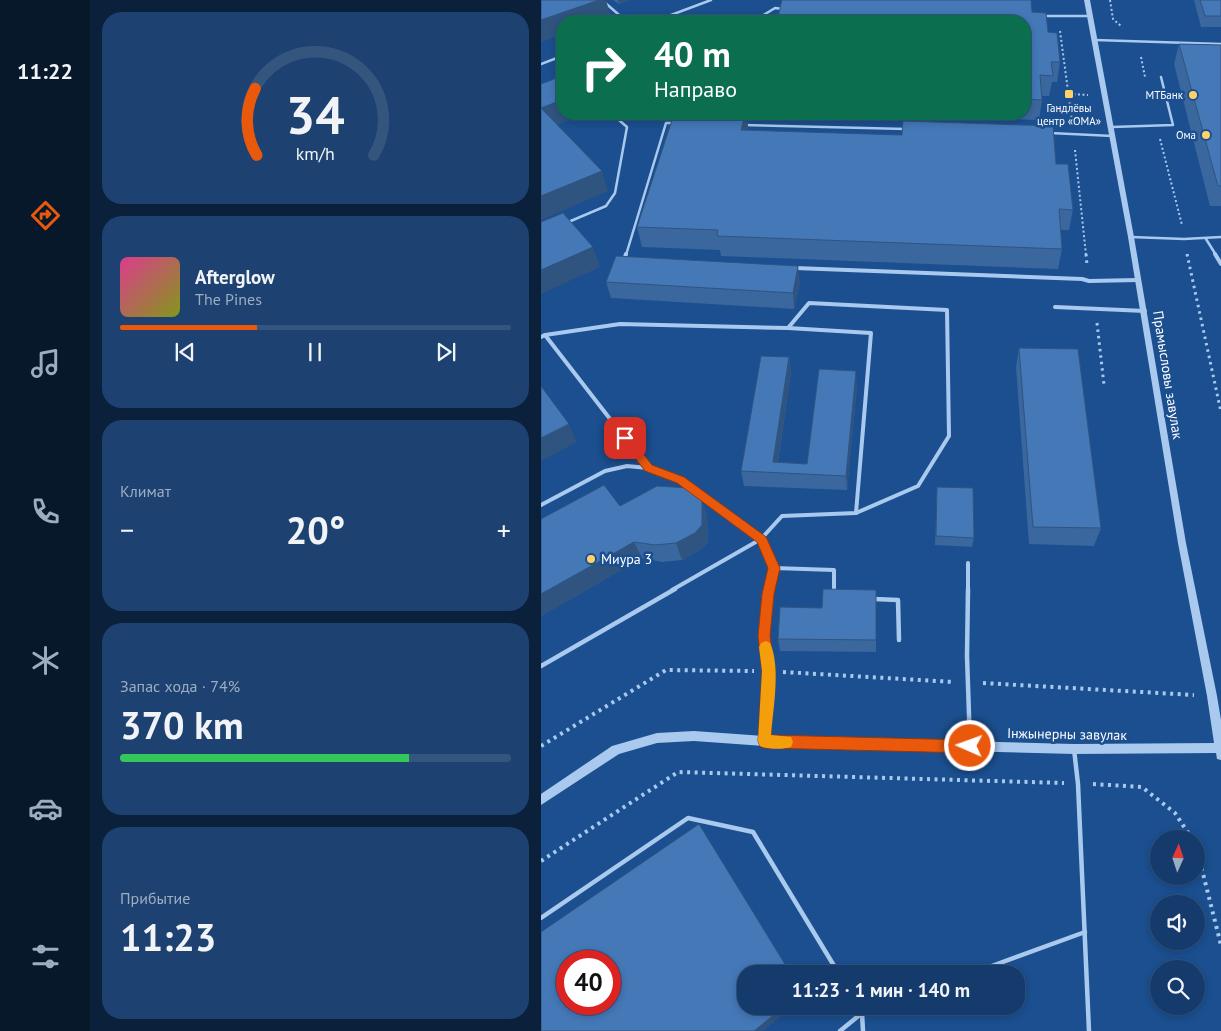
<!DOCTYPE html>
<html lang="ru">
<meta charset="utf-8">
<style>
:root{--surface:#143b6b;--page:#1d4271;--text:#f1f3f6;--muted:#9dadc1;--line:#33557e;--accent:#ea580c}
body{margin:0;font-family:"PT Sans",sans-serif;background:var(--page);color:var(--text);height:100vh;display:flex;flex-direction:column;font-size:19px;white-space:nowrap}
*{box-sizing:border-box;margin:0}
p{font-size:16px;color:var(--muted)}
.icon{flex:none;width:28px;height:28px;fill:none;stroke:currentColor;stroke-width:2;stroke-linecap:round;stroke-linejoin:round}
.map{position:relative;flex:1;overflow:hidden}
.panel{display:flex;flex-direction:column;gap:12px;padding:12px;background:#0b203b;width:451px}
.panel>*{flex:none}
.guide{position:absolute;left:15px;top:15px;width:475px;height:105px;border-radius:20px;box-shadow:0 2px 8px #0003,0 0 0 1px var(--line);background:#0b6e4f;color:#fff;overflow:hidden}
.needle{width:32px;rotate:3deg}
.buttons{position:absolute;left:609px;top:830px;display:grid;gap:10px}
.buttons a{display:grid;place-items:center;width:55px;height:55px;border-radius:50%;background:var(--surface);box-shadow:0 2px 8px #0003,0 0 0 1px var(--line);font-size:25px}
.speed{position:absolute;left:15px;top:950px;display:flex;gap:10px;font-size:25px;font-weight:700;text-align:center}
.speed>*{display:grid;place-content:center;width:65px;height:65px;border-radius:50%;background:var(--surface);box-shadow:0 2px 8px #0003,0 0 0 1px var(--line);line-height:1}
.speed .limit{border:8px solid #d22;background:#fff;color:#111}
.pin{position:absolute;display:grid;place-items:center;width:42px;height:42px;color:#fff;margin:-21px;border-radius:10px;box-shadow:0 2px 8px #0006}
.me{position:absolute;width:55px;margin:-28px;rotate:272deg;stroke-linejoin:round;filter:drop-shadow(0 0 4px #0008)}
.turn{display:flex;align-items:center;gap:18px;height:105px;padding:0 15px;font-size:22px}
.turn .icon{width:65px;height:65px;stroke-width:2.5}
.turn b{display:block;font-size:35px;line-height:42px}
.big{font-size:38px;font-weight:700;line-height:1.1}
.panel .card{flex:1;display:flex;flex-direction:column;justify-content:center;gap:8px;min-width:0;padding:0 18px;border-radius:20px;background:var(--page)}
.panel .dial{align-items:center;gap:0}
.dial svg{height:130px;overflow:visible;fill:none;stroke:var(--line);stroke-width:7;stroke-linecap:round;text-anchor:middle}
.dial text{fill:var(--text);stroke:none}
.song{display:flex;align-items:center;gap:15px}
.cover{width:60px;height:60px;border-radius:8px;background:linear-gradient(135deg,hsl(330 70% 55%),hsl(70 70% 35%))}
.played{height:5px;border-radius:2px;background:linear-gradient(90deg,var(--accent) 35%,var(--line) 35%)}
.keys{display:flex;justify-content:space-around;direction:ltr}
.heat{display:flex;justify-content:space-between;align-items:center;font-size:28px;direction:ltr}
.charge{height:8px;border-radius:4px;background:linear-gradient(90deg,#34c759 74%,var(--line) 0)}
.trip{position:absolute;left:196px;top:965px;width:288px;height:50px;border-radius:20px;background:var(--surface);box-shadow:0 2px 8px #0003,0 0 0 1px var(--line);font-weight:700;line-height:50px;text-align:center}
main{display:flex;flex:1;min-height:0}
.tabs{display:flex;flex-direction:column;width:90px;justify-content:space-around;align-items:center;background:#08182b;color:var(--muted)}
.tabs .icon{width:35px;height:35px}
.tabs .current{color:var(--accent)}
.tabs b{font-size:22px;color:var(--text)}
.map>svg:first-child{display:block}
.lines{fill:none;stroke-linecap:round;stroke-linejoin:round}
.path-far2{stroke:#a9c9ee;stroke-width:2;stroke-dasharray:2 2.5;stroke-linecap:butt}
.path-far1{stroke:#a9c9ee;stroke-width:3;stroke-dasharray:2.5 4;stroke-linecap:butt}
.path{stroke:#a9c9ee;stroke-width:4;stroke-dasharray:3 4.5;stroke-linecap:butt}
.service-far2{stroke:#a9c9ee;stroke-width:2.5}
.service-far1{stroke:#a9c9ee;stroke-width:4}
.service{stroke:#a9c9ee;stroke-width:4.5}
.tertiary{fill:#a9c9ee;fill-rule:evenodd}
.wall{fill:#3a679d}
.shaded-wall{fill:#305480}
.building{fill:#4478b7;stroke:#305480;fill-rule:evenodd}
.route{fill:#ea580c;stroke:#983908}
.slow{fill:#f59e0b}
.poi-dot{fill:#ffd166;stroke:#1b4f8f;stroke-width:2}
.labels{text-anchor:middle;stroke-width:5;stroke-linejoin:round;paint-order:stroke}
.far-poi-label{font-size:11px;fill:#fff;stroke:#1b4f8f;text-anchor:end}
.street-label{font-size:14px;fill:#fff;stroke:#1b4f8f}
.poi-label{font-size:14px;fill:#fff;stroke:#1b4f8f;text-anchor:start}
</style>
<main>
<nav class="tabs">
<b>11:22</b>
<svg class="icon current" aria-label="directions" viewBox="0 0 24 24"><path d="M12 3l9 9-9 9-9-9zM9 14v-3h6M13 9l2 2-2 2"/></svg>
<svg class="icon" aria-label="music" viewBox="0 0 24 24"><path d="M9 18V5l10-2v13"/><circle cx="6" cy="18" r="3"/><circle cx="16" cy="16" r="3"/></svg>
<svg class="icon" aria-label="phone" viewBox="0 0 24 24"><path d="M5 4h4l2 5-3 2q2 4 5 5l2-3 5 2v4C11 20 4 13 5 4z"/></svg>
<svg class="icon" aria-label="climate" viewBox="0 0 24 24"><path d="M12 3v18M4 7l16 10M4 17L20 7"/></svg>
<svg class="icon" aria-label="car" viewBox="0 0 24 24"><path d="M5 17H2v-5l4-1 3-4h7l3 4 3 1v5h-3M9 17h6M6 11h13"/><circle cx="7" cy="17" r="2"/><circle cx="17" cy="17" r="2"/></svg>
<svg class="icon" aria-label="filters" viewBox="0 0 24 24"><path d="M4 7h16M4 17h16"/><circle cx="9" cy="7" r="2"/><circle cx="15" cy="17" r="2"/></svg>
</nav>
<section class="panel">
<div class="card dial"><svg viewBox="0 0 100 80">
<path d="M14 69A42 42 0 1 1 86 69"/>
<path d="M14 69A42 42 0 0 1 13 28" stroke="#ea580c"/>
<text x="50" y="56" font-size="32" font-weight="700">34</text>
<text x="50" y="72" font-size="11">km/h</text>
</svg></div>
<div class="card">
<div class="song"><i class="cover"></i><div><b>Afterglow</b><p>The Pines</p></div></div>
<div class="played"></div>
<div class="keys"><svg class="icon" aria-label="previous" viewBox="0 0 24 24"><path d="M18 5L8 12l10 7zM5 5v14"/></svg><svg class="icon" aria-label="pause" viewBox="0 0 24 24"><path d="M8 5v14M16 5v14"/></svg><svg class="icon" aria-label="next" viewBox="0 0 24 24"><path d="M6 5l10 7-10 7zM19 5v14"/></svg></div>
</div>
<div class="card"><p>Климат</p>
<div class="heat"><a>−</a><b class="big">20°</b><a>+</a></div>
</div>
<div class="card"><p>Запас хода · 74%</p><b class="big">370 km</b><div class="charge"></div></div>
<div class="card"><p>Прибытие</p><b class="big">11:23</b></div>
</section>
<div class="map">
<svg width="680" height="1031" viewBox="0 0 680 1031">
<rect width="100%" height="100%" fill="#1b4f8f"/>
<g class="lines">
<g class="path-far2">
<polyline points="569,0 572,19 580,26"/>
<polyline points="519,31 531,121"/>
<polyline points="600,57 604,77"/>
<polyline points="528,94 547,95"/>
<polyline points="619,139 641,225"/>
<polyline points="534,150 545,255"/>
</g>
<g class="path-far1">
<polyline points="545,254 546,265"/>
<polyline points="646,254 680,412"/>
<polyline points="556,323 563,385"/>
</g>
<g class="path">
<polyline points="242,672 413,682"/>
<polyline points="442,683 653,695"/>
<polyline points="0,746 125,670 213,671"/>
<polyline points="552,784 601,787 634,813 651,839"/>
<polyline points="655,846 680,945"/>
<polyline points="0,861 137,772 523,783"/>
</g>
<g class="service-far2">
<polyline points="61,0 85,21"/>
<polyline points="501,16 549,16"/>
<polyline points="114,21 170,0"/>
<polyline points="213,21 234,8 242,9"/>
<polyline points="554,40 680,44"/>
<polyline points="0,64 21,56"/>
<polyline points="202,125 365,129"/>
<polyline points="571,127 632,125 620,77"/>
<polyline points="509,133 572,136"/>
<polyline points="25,223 65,206 74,193 86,127 71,114"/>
<polyline points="590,237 643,239 680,237"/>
<polyline points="665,239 675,255"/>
<polyline points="85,255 125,123 133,123"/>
</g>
<g class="service-far1">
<polyline points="674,254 680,264"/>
<polyline points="83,260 85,254"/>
<polyline points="254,268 541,279 548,281 597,280"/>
<polyline points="514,307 604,311"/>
<polyline points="247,328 330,333 315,513"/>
<polyline points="4,335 79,324 247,328 268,303 406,310 408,436 377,486 315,513 241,516 220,539 131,590"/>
<polyline points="0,337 4,335 107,468"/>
<polyline points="0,505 64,471 86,466 107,468 139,480 220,539 233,568 228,590"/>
<polyline points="233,568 293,570 293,590"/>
<polyline points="427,590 427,563"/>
</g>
<g class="service">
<polyline points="293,589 293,593"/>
<polyline points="427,589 426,656 429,744"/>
<polyline points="333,599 357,600 358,640"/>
<polyline points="0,666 134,589"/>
<polyline points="223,739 228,671 223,636 228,589"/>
<polyline points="533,749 537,784 548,1031"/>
<polyline points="0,918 147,818 212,832 298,974"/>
<polyline points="429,974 544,932"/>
<polyline points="317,1006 321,1013 339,1006"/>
<polyline points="321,1013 322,1031"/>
<polyline points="299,1031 321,1013"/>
</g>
<polygon class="tertiary" points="543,0 549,0 593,237 645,543 676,696 680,720 680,760 676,759 675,753 533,754 223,746 153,741 116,743 78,754 0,805 0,794 71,746 116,733 153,731 223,736 533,744 673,743 666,696 637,543 587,237"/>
</g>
<g class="wall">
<polygon points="72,0 90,0 78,4"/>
<polygon points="653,0 680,0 680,27 660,27"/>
<polygon points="491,12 507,32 519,62 516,82 511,82 508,96 501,96 501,100 498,120 319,115 319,114 484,114 484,21"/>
<polygon points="638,44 680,45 680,206 669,206 633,64"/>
<polygon points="88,114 109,114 95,120"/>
<polygon points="133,114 205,114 207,130 515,164 532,210 528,230 519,230 521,249 517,269 180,256 179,250 101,247 96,227"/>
<polygon points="65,282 259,282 253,309 70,298"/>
<polygon points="478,348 560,528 553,546 488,544 475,367"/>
<polygon points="248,357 250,372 237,462 266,464 316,386 306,490 203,486 200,471"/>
<polygon points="396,487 433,538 431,547 394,545"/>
<polygon points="161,500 166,517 167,542 159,550 141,560 121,562 101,558 0,616 0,519 79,506"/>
<polygon points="335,590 335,652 239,651 237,639 281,608"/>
</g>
<g class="shaded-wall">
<polygon points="58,0 65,0 70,17 59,21 21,21 21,34 0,42 0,20"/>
<polygon points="77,0 90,0 78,4"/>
<polygon points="21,100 21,114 44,114 7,128 0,108"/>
<polygon points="93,114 109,114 95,120"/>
<polygon points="204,114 205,114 208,132 200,130"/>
<polygon points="61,171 67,191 0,220 0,196"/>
<polygon points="52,247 59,267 0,294 0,270"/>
<polygon points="257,266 259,282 253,309 252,293"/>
<polygon points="248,357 250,372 235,473 232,462"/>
<polygon points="315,371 316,386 306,490 305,476"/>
<polygon points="28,424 36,442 0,461 0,438"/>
<polygon points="161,500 166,517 167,542 159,550 141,560 135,543"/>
<polygon points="93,542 101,558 0,616 0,594"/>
<polygon points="244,1006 253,1006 222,1031 213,1031"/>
</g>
<g class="building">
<polygon points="0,0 58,0 0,20"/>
<polygon points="241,0 490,0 491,12 505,13 507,32 516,33 519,62 510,62 512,76 499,75 501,100 484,99 484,21 236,21"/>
<polygon points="659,0 680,0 680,16 664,16"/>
<polygon points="238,13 236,21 221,21"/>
<polygon points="638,44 680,45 680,186 677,186"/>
<polygon points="21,76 21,100 0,108 61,171 0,196 0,84"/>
<polygon points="133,114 204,114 200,130 361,135 362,121 512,126 515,164 527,164 532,210 518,209 521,249 176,236 177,230 96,227"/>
<polygon points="22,213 52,247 0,270 0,222"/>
<polygon points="75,256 257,266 252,293 65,282"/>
<polygon points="478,348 537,349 560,528 492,527"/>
<polygon points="220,356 248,357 232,462 266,464 278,369 315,371 305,476 200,471"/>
<polygon points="0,386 28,424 0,438"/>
<polygon points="63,485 79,506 116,486 147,488 161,500 161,525 154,533 135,543 114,545 93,542 0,594 0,519"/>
<polygon points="396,487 432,488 433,538 395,536"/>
<polygon points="282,589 335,590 335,640 237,639 239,607 281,608"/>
<path d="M158,824L250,974H205V1006H244L213,1031H0V932ZM26,961H69V1004H26Z"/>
</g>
<polygon class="route" points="84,434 88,436 111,465 143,477 224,536 226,539 239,568 233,594 229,636 234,671 230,735 429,740 434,742 436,746 434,751 429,753 223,748 219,746 217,741 221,671 217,636 221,594 227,568 216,542 136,483 104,471 79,438"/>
<path class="slow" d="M225,641L229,643C240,667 232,709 230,735L250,737L252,742L250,747C241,750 227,749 219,746L217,741L221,671L218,647L220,643Z"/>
<g class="poi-dot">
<rect x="523" y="89" width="10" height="10" rx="2.5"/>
<circle cx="652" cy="95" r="5"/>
<circle cx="665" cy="135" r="5"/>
<circle cx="50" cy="559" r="5"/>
</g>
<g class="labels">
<g class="far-poi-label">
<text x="642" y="99">МТБанк</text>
<text x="528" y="112" text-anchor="middle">Гандлёвы<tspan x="528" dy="13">центр «ОМА»</tspan></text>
<text x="655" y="139">Ома</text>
</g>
<g class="street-label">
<text transform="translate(627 375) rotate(81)" y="5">Прамысловы завулак</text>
<text transform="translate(526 734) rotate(1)" y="5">Інжынерны завулак</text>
</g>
<g class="poi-label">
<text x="60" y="564">Миура 3</text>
</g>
</g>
</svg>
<div class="buttons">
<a><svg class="needle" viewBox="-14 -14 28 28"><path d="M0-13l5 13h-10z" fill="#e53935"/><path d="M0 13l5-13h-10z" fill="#9dadc1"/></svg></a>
<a><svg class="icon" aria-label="sound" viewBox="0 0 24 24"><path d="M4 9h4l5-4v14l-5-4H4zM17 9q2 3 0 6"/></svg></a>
<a><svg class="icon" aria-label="search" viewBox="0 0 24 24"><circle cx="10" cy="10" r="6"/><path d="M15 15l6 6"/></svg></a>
</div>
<div class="speed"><div class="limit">40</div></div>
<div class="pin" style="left:84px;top:438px;background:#d93025"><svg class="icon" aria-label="arrive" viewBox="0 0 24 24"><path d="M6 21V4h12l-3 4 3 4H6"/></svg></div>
<svg class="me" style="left:429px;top:746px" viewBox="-20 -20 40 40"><circle r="17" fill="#ea580c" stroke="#fff" stroke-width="3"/><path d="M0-11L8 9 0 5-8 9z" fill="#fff"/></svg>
<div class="trip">11:23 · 1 мин · 140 m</div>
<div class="guide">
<div class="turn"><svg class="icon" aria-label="right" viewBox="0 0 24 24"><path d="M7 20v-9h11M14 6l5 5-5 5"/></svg><div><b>40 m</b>Направо</div></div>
</div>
</div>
</main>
